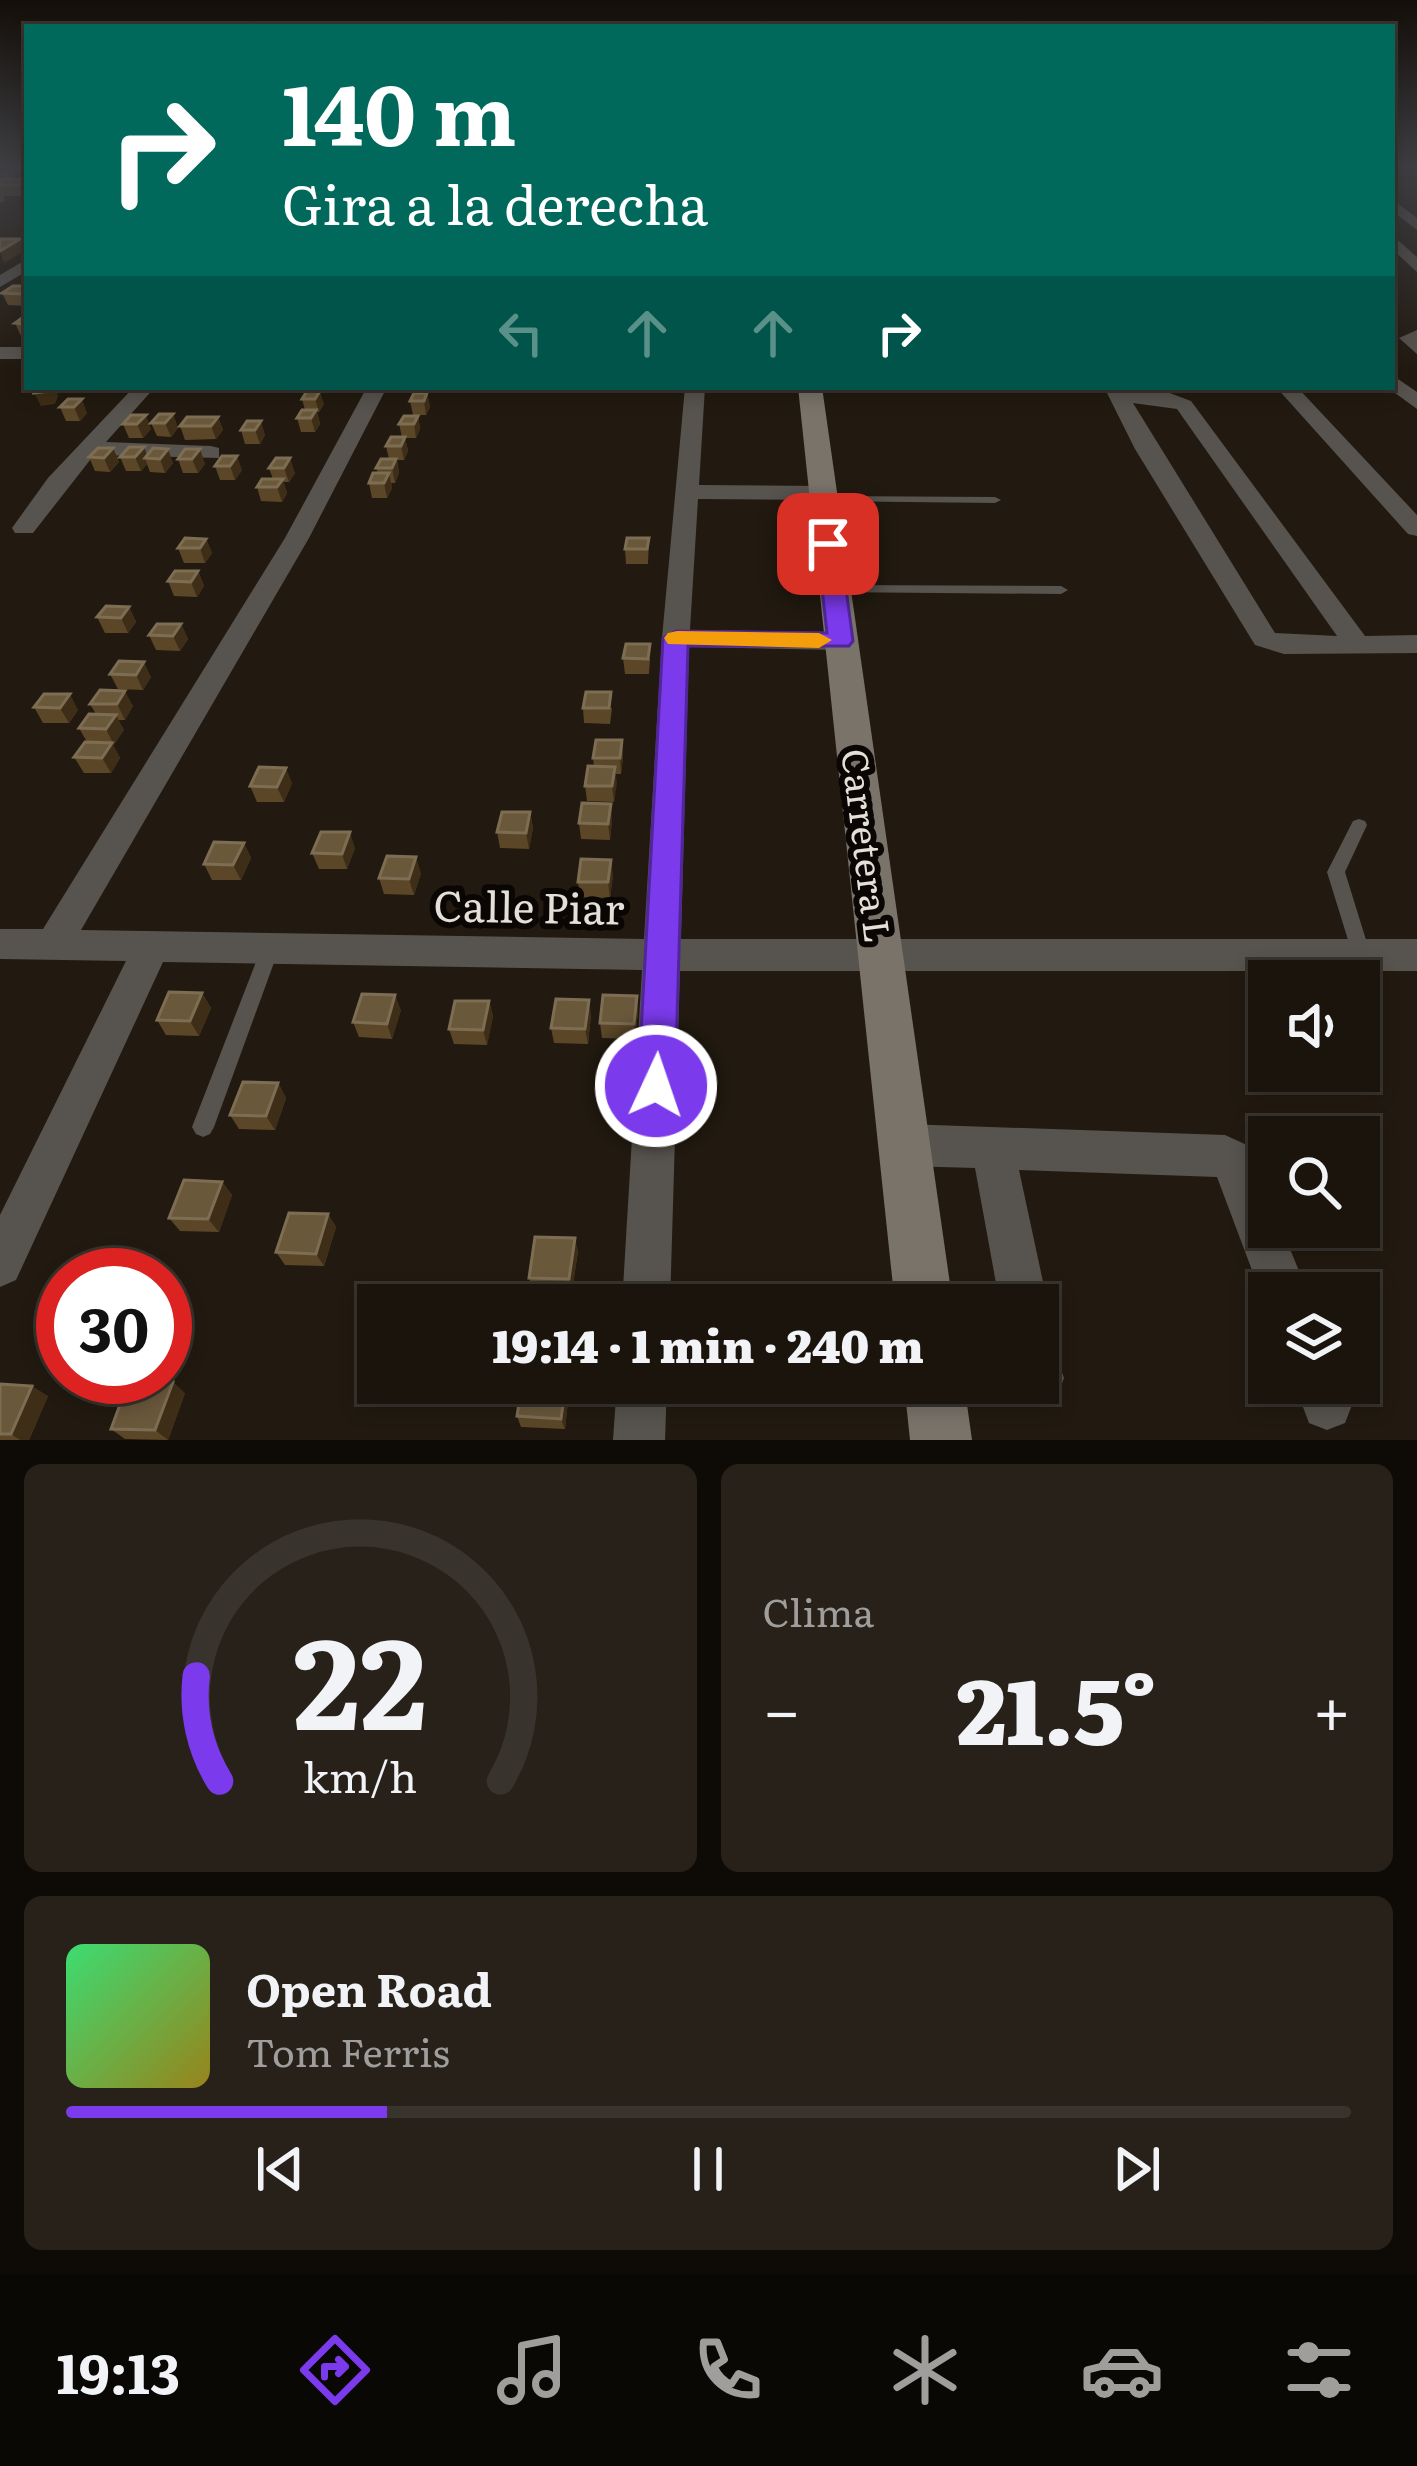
<!DOCTYPE html>
<html lang="es">
<meta charset="utf-8">
<style>
:root{--surface:#1a140c;--page:#27211a;--text:#f1f3f6;--muted:#9f9e9d;--line:#38332d;--accent:#7c3aed}
body{margin:0;font-family:Literata,serif;background:var(--page);color:var(--text);height:100vh;display:flex;flex-direction:column;font-size:45px;white-space:nowrap}
*{box-sizing:border-box;margin:0}
p{font-size:39px;color:var(--muted)}
.icon{flex:none;width:66px;height:66px;fill:none;stroke:currentColor;stroke-width:2;stroke-linecap:round;stroke-linejoin:round}
.map{position:relative;height:1440px;overflow:hidden}
.details{display:flex;flex-direction:column;gap:24px;padding:24px;background:#0e0b07;flex:1}
.details>*{flex:none}
.top-card{position:absolute;left:24px;top:24px;width:1371px;height:366px;border-radius:0px;box-shadow:0 6px 18px #0003,0 0 0 3px var(--line);background:#00695c;color:#fff;overflow:hidden}
.controls{position:absolute;left:1248px;top:960px;display:grid;gap:24px}
.controls a{display:grid;place-items:center;width:132px;height:132px;border-radius:0px;background:var(--surface);box-shadow:0 6px 18px #0003,0 0 0 3px var(--line);font-size:60px}
.speed{position:absolute;left:36px;top:1248px;display:flex;gap:24px;font-size:60px;font-weight:700;text-align:center}
.speed>*{display:grid;place-content:center;width:156px;height:156px;border-radius:50%;background:var(--surface);box-shadow:0 6px 18px #0003,0 0 0 3px var(--line);line-height:1}
.speed .limit{border:18px solid #d22;background:#fff;color:#111}
.pin{position:absolute;display:grid;place-items:center;width:102px;height:102px;color:#fff;margin:-51px;border-radius:24px;box-shadow:0 6px 18px #0006}
.me{position:absolute;width:132px;margin:-66px;rotate:3deg;stroke-linejoin:round;filter:drop-shadow(0 0 9px #0008)}
.turn{display:flex;align-items:center;gap:42px;height:252px;padding:0 60px;font-size:54px}
.turn .icon{width:156px;height:156px;stroke-width:2.5}
.turn b{display:block;font-size:84px;line-height:102px}
.lanes{display:flex;align-items:center;height:114px;padding:0 60px;background:#0003;justify-content:center;gap:60px;direction:ltr}
.lanes .off{opacity:.35}
.big{font-size:90px;font-weight:800;line-height:1.1}
.details .widget{flex:1;display:flex;flex-direction:column;justify-content:center;gap:18px;min-width:0;padding:0 42px;border-radius:18px;background:var(--page)}
.details .dial{align-items:center;gap:0}
.dial svg{height:312px;overflow:visible;fill:none;stroke:var(--line);stroke-width:7;stroke-linecap:round;text-anchor:middle}
.dial text{fill:var(--text);stroke:none}
.song{display:flex;align-items:center;gap:36px}
.cover{width:144px;height:144px;border-radius:18px;background:linear-gradient(135deg,hsl(140 70% 55%),hsl(50 70% 35%))}
.played{height:12px;border-radius:6px;background:linear-gradient(90deg,var(--accent) 25%,var(--line) 25%)}
.keys{display:flex;justify-content:space-around;direction:ltr}
.heat{display:flex;justify-content:space-between;align-items:center;font-size:66px;direction:ltr}
.details .tiles{flex:1;display:grid;gap:24px;grid-template-columns:1fr 1fr}
.widget:last-child{grid-column:span 2}
.trip{position:absolute;left:357px;top:1284px;width:702px;height:120px;border-radius:0px;background:var(--surface);box-shadow:0 6px 18px #0003,0 0 0 3px var(--line);font-weight:800;line-height:120px;text-align:center}
.tab-bar{display:flex;height:192px;justify-content:space-around;align-items:center;background:#0a0805;color:var(--muted)}
.tab-bar .icon{width:84px;height:84px}
.tab-bar .active{color:var(--accent)}
.tab-bar b{font-size:54px;color:var(--text)}
.map>svg:first-child{display:block}
.lines{fill:none;stroke-linecap:round;stroke-linejoin:round}
.lane{fill:#57534e;fill-rule:evenodd}
.street{fill:#57534e;fill-rule:evenodd}
.secondary{fill:#79736a;fill-rule:evenodd}
.wall{fill:#5b4728}
.shaded-wall{fill:#3e2e17}
.building{fill:#6a583b;stroke:#7d6d53;stroke-width:3}
.route{fill:#7c3aed;stroke:#51269a;stroke-width:3}
.slow{fill:#f59e0b}
.labels{text-anchor:middle;stroke-width:12;stroke-linejoin:round;paint-order:stroke}
.street-label{font-size:36px;fill:#e4dfd7;stroke:#090603}
.near-street-label{font-size:42px;fill:#e4dfd7;stroke:#090603}
</style>
<div class="map">
<svg width="1417" height="1440" viewBox="0 0 1417 1440">
<rect width="100%" height="100%" fill="#221a10"/>
<g class="lines">
<g class="lane">
<polygon points="823,496 995,497 1001,500 995,503 819,501 819,497"/>
<polygon points="834,585 1061,586 1068,590 1061,594 829,592 827,589"/>
<polygon points="1359,819 1365,821 1367,825 1345,872 1371,956 1369,962 1362,964 1355,962 1353,956 1327,872 1353,821"/>
<polygon points="270,941 277,944 279,949 214,1127 210,1134 203,1137 196,1134 192,1127 261,949 263,944"/>
</g>
<g class="street">
<polygon points="10,168 26,168 0,184 0,174"/>
<polygon points="1392,199 1417,218 1417,230 1392,211"/>
<polygon points="1392,235 1417,257 1417,272 1392,249"/>
<polygon points="27,259 27,271 0,287 0,275"/>
<polygon points="1417,330 1417,354 1399,338"/>
<rect x="0" y="347" width="27" height="12"/>
<polygon points="1392,375 1417,392 1417,409 1387,387 1392,387"/>
<path d="M27,387H74C64,396 37,396 27,387Z"/>
<polygon points="134,387 155,387 106,442 211,446 219,448 219,458 94,455 33,533 15,533 12,528 48,478"/>
<polygon points="367,387 387,387 309,538 81,930 644,939 662,638 685,387 705,387 699,485 822,486 834,493 822,500 698,499 690,630 841,632 855,641 841,650 689,647 681,939 1417,939 1417,971 680,971 670,1305 622,1305 642,970 163,962 16,1280 0,1287 0,1215 126,961 0,959 0,929 43,929 285,538"/>
<path d="M1104,387L1167,392L1191,401L1365,636L1417,635V653L1284,654L1255,645L1135,449ZM1133,403L1177,409L1337,636L1275,633Z"/>
<polygon points="1276,387 1297,387 1417,515 1417,536 1408,534"/>
<polygon points="905,1124 1225,1135 1247,1145 1269,1198 1269,1227 1281,1227 1308,1293 1269,1293 1267,1310 1217,1177 1019,1170 1048,1305 1038,1323 1038,1305 1000,1305 975,1168 905,1166 890,1160 884,1145 890,1130"/>
<polygon points="1038,1349 1056,1356 1064,1378 1057,1396 1039,1403 1021,1396 1016,1383 1038,1383"/>
<polygon points="617,1383 667,1383 665,1440 613,1440"/>
<polygon points="1294,1383 1344,1383 1352,1405 1345,1423 1327,1430 1309,1423"/>
</g>
<g class="secondary">
<polygon points="798,387 822,387 953,1305 895,1305"/>
<polygon points="904,1383 964,1383 972,1440 910,1440"/>
</g>
</g>
<g class="wall">
<polygon points="27,179 27,194 24,196 3,196 5,200 0,203 0,181"/>
<polygon points="27,286 27,306 8,305 2,293"/>
<polygon points="27,315 27,336 21,336 15,323"/>
<polygon points="307,391 324,404 319,412 317,412 320,424 315,432 301,432 297,418 305,410 302,399"/>
<polygon points="427,393 430,407 426,415 413,415 410,401"/>
<polygon points="68,399 87,413 80,421 66,421 60,407"/>
<polygon points="173,414 178,428 171,437 157,436 151,423"/>
<polygon points="131,415 151,429 143,438 129,438 123,424"/>
<polygon points="418,416 420,429 416,438 405,438 408,451 404,460 397,460 399,473 395,483 391,483 392,488 387,498 372,498 369,483 378,473 376,468 389,459 386,446 402,437 399,424"/>
<polygon points="218,417 223,430 216,439 185,440 180,426"/>
<polygon points="247,421 265,435 260,444 245,444 241,430"/>
<polygon points="144,447 147,456 173,463 165,473 150,472 147,464 141,471 126,471 120,457"/>
<polygon points="113,448 119,462 110,472 95,471 89,457"/>
<polygon points="185,449 205,464 198,473 183,473 178,459"/>
<polygon points="222,456 242,470 235,480 220,480 215,466"/>
<polygon points="276,458 295,473 289,482 283,482 287,493 282,502 261,501 257,487 273,479 269,468"/>
<polygon points="649,538 648,564 626,564 625,549"/>
<polygon points="206,539 212,553 205,563 184,563 178,548"/>
<polygon points="198,571 204,586 197,597 174,596 168,581"/>
<polygon points="129,607 136,622 128,633 105,633 97,617"/>
<polygon points="181,624 188,639 180,651 156,650 149,635"/>
<polygon points="623,658 650,659 649,674 625,674"/>
<polygon points="119,661 151,677 143,690 118,689 110,674"/>
<polygon points="100,690 133,706 125,720 118,720 124,730 113,745 120,758 111,773 84,773 74,757 87,742 79,728 96,714 90,704"/>
<polygon points="44,694 78,710 69,723 43,723 34,707"/>
<polygon points="583,708 612,708 610,724 584,723"/>
<polygon points="622,740 623,756 621,774 616,774 614,802 587,801 585,786 594,767 593,758"/>
<polygon points="292,783 284,802 257,802 250,786"/>
<polygon points="530,812 533,828 529,849 500,848 497,832"/>
<polygon points="612,820 610,840 581,839 579,823"/>
<polygon points="244,843 251,858 241,880 212,880 204,864"/>
<polygon points="355,848 347,869 319,869 312,853"/>
<polygon points="421,873 414,895 384,894 379,878"/>
<polygon points="613,875 610,898 580,897 578,882"/>
<polygon points="202,993 211,1008 199,1036 166,1035 157,1020"/>
<polygon points="489,1001 493,1016 487,1045 454,1044 449,1029"/>
<polygon points="401,1010 392,1039 359,1037 353,1022"/>
<polygon points="638,1011 635,1039 602,1038 600,1023"/>
<polygon points="591,1015 588,1044 554,1043 551,1028"/>
<polygon points="278,1083 286,1098 275,1130 239,1129 230,1115"/>
<polygon points="222,1182 232,1195 219,1232 180,1231 169,1218"/>
<polygon points="328,1214 336,1227 324,1266 285,1265 276,1252"/>
<polygon points="578,1251 572,1291 533,1290 529,1278"/>
<polygon points="437,1383 487,1383 485,1395 443,1394"/>
<polygon points="522,1383 570,1383 565,1429 521,1427 517,1416"/>
<polygon points="0,1384 48,1396 29,1440 0,1440"/>
<polygon points="185,1393 168,1440 125,1439 111,1429"/>
</g>
<g class="shaded-wall">
<polygon points="27,181 27,194 24,196 19,185"/>
<polygon points="20,239 24,251 4,263 0,251"/>
<polygon points="51,387 54,387 58,396 55,404 41,406 34,393"/>
<polygon points="320,391 324,404 319,412 315,399"/>
<polygon points="427,393 430,407 426,415 424,401"/>
<polygon points="82,399 87,413 80,421 74,407"/>
<polygon points="316,410 320,424 315,432 311,418"/>
<polygon points="173,414 178,428 171,437 165,423"/>
<polygon points="146,415 151,429 143,438 137,424"/>
<polygon points="418,416 420,429 416,438 414,424"/>
<polygon points="218,417 223,430 216,439 211,426"/>
<polygon points="261,421 265,435 260,444 255,430"/>
<polygon points="405,437 408,451 404,460 401,446"/>
<polygon points="144,447 148,458 145,458 147,464 141,471 135,457"/>
<polygon points="113,448 119,462 110,472 104,458"/>
<polygon points="168,449 173,463 165,473 160,459"/>
<polygon points="200,449 205,464 198,473 192,459"/>
<polygon points="237,456 242,470 235,480 230,466"/>
<polygon points="290,458 295,473 289,482 284,468"/>
<polygon points="396,459 399,473 395,483 392,468"/>
<polygon points="389,473 392,488 387,498 384,483"/>
<polygon points="283,479 287,493 282,502 277,487"/>
<polygon points="206,539 212,553 205,563 200,548"/>
<polygon points="198,571 204,586 197,597 191,582"/>
<polygon points="129,607 136,622 128,633 121,618"/>
<polygon points="181,624 188,639 180,651 173,636"/>
<polygon points="144,662 151,677 143,690 136,675"/>
<polygon points="125,691 133,706 125,720 117,704"/>
<polygon points="70,694 78,710 69,723 60,708"/>
<polygon points="116,715 124,730 114,745 106,729"/>
<polygon points="622,740 623,756 621,774 620,758"/>
<polygon points="112,743 120,758 111,773 102,758"/>
<polygon points="615,767 617,783 614,802 612,786"/>
<polygon points="286,768 292,783 284,802 277,787"/>
<polygon points="611,804 612,820 610,840 608,824"/>
<polygon points="530,812 533,828 529,849 526,833"/>
<polygon points="350,832 355,848 347,869 342,854"/>
<polygon points="244,843 251,858 241,880 233,865"/>
<polygon points="416,857 421,873 414,895 409,879"/>
<polygon points="611,860 613,875 610,898 608,882"/>
<polygon points="202,993 211,1008 199,1036 190,1021"/>
<polygon points="395,995 401,1010 392,1039 387,1024"/>
<polygon points="637,996 638,1011 635,1039 634,1024"/>
<polygon points="589,1000 591,1015 588,1044 585,1029"/>
<polygon points="489,1001 493,1016 487,1045 483,1030"/>
<polygon points="278,1083 286,1098 275,1130 266,1116"/>
<polygon points="222,1182 232,1195 219,1232 208,1219"/>
<polygon points="328,1214 336,1227 324,1266 316,1254"/>
<polygon points="575,1238 578,1251 572,1291 569,1279"/>
<polygon points="145,1257 157,1269 154,1275 137,1275"/>
<polygon points="173,1382 185,1393 168,1440 155,1430"/>
<polygon points="480,1383 487,1383 485,1395 480,1384"/>
<polygon points="566,1383 570,1383 565,1429 561,1419"/>
<polygon points="32,1386 48,1396 29,1440 20,1440 11,1434"/>
</g>
<g class="building">
<polygon points="3,179 27,179 27,181 19,185 0,185 0,181"/>
<polygon points="0,239 20,239 0,251"/>
<polygon points="13,286 27,286 27,291 23,294 2,293"/>
<polygon points="26,315 27,324 15,323"/>
<polygon points="36,387 51,387 49,391 34,393"/>
<polygon points="307,391 320,391 315,399 302,399"/>
<polygon points="414,393 427,393 424,401 410,401"/>
<polygon points="68,399 82,399 74,407 60,407"/>
<polygon points="302,410 316,410 311,418 297,418"/>
<polygon points="159,414 173,414 165,423 151,423"/>
<polygon points="131,415 146,415 137,424 123,424"/>
<polygon points="404,416 418,416 414,424 399,424"/>
<polygon points="187,417 218,417 211,426 180,426"/>
<polygon points="247,421 261,421 255,430 241,430"/>
<polygon points="391,437 405,437 401,446 386,446"/>
<polygon points="129,447 144,447 135,457 120,457"/>
<polygon points="98,448 113,448 104,458 89,457"/>
<polygon points="153,448 168,449 160,459 145,458"/>
<polygon points="185,449 200,449 192,459 178,459"/>
<polygon points="222,456 237,456 230,466 215,466"/>
<polygon points="276,458 290,458 284,468 269,468"/>
<polygon points="381,459 396,459 392,468 376,468"/>
<polygon points="373,473 389,473 384,483 369,483"/>
<polygon points="262,479 283,479 277,487 257,487"/>
<polygon points="185,538 206,539 200,548 178,548"/>
<polygon points="627,538 649,538 647,549 625,549"/>
<polygon points="175,571 198,571 191,582 168,581"/>
<polygon points="106,606 129,607 121,618 97,617"/>
<polygon points="157,624 181,624 173,636 149,635"/>
<polygon points="626,644 650,644 648,659 623,658"/>
<polygon points="119,661 144,662 136,675 110,674"/>
<polygon points="100,690 125,691 117,704 90,704"/>
<polygon points="586,692 611,692 609,708 583,708"/>
<polygon points="44,694 70,694 60,708 34,707"/>
<polygon points="89,714 116,715 106,729 79,728"/>
<polygon points="596,740 622,740 620,758 593,758"/>
<polygon points="85,742 112,743 102,758 74,757"/>
<polygon points="588,766 615,767 612,786 585,786"/>
<polygon points="259,767 286,768 277,787 250,786"/>
<polygon points="582,803 611,804 608,824 579,823"/>
<polygon points="502,812 530,812 526,833 497,832"/>
<polygon points="321,832 350,832 342,854 312,853"/>
<polygon points="214,842 244,843 233,865 204,864"/>
<polygon points="387,856 416,857 409,879 379,878"/>
<polygon points="581,859 611,860 608,882 578,882"/>
<polygon points="169,992 202,993 190,1021 157,1020"/>
<polygon points="362,994 395,995 387,1024 353,1022"/>
<polygon points="603,995 637,996 634,1024 600,1023"/>
<polygon points="556,999 589,1000 585,1029 551,1028"/>
<polygon points="455,1001 489,1001 483,1030 449,1029"/>
<polygon points="243,1082 278,1083 266,1116 230,1115"/>
<polygon points="184,1180 222,1182 208,1219 169,1218"/>
<polygon points="289,1213 328,1214 316,1254 276,1252"/>
<polygon points="535,1237 575,1238 569,1279 529,1278"/>
<polygon points="105,1256 145,1257 137,1275 96,1275"/>
<polygon points="129,1380 173,1382 155,1430 111,1429"/>
<polygon points="522,1383 566,1383 561,1419 517,1416"/>
<polygon points="0,1384 32,1386 11,1434 0,1434"/>
</g>
<linearGradient id="sky" x2="0" y2="1"><stop stop-color="#130e09"/><stop offset="0.45" stop-color="#3e3e42"/><stop offset="1" stop-color="#3e3e42" stop-opacity="0"/></linearGradient>
<rect width="1417" height="370" fill="url(#sky)"/>
<polygon class="route" points="828,537 840,544 853,641 849,646 688,646 675,1086 670,1099 656,1104 643,1099 638,1086 663,638 676,631 827,633 817,544"/>
<polygon class="slow" points="677,631 819,633 832,640 819,648 668,644 664,638 668,633"/>
<g class="labels">
<g class="street-label">
<text transform="translate(866 846) rotate(83)" y="13">Carretera L</text>
</g>
<g class="near-street-label">
<text transform="translate(529 908) rotate(1)" y="15">Calle Piar</text>
</g>
</g>
</svg>
<div class="controls">
<a><svg class="icon" aria-label="sound" viewBox="0 0 24 24"><path d="M4 9h4l5-4v14l-5-4H4zM17 9q2 3 0 6"/></svg></a>
<a><svg class="icon" aria-label="search" viewBox="0 0 24 24"><circle cx="10" cy="10" r="6"/><path d="M15 15l6 6"/></svg></a>
<a><svg class="icon" aria-label="layers" viewBox="0 0 24 24"><path d="M12 4l9 5-9 5-9-5zM3 14l9 5 9-5"/></svg></a>
</div>
<div class="speed"><div class="limit">30</div></div>
<div class="pin" style="left:828px;top:544px;background:#d93025"><svg class="icon" aria-label="arrive" viewBox="0 0 24 24"><path d="M6 21V4h12l-3 4 3 4H6"/></svg></div>
<svg class="me" style="left:656px;top:1086px" viewBox="-20 -20 40 40"><circle r="17" fill="#7c3aed" stroke="#fff" stroke-width="3"/><path d="M0-11L8 9 0 5-8 9z" fill="#fff"/></svg>
<div class="trip">19:14 · 1 min · 240 m</div>
<div class="top-card">
<div class="turn"><svg class="icon" aria-label="right" viewBox="0 0 24 24"><path d="M7 20v-9h11M14 6l5 5-5 5"/></svg><div><b>140 m</b>Gira a la derecha</div></div>
<div class="lanes"><svg class="icon off" aria-label="left" viewBox="0 0 24 24"><path d="M17 20v-9H6M10 6l-5 5 5 5"/></svg><svg class="icon off" aria-label="ahead" viewBox="0 0 24 24"><path d="M12 20V5M6 11l6-6 6 6"/></svg><svg class="icon off" aria-label="ahead" viewBox="0 0 24 24"><path d="M12 20V5M6 11l6-6 6 6"/></svg><svg class="icon" aria-label="right" viewBox="0 0 24 24"><path d="M7 20v-9h11M14 6l5 5-5 5"/></svg></div>
</div>
</div>
<section class="details">
<div class="tiles">
<div class="widget dial"><svg viewBox="0 0 100 80">
<path d="M14 69A42 42 0 1 1 86 69"/>
<path d="M14 69A42 42 0 0 1 8 42" stroke="#7c3aed"/>
<text x="50" y="56" font-size="32" font-weight="700">22</text>
<text x="50" y="72" font-size="11">km/h</text>
</svg></div>
<div class="widget"><p>Clima</p>
<div class="heat"><a>−</a><b class="big">21.5°</b><a>+</a></div>
</div>
<div class="widget">
<div class="song"><i class="cover"></i><div><b>Open Road</b><p>Tom Ferris</p></div></div>
<div class="played"></div>
<div class="keys"><svg class="icon" aria-label="previous" viewBox="0 0 24 24"><path d="M18 5L8 12l10 7zM5 5v14"/></svg><svg class="icon" aria-label="pause" viewBox="0 0 24 24"><path d="M8 5v14M16 5v14"/></svg><svg class="icon" aria-label="next" viewBox="0 0 24 24"><path d="M6 5l10 7-10 7zM19 5v14"/></svg></div>
</div>
</div>
</section>
<nav class="tab-bar">
<b>19:13</b>
<svg class="icon active" aria-label="directions" viewBox="0 0 24 24"><path d="M12 3l9 9-9 9-9-9zM9 14v-3h6M13 9l2 2-2 2"/></svg>
<svg class="icon" aria-label="music" viewBox="0 0 24 24"><path d="M9 18V5l10-2v13"/><circle cx="6" cy="18" r="3"/><circle cx="16" cy="16" r="3"/></svg>
<svg class="icon" aria-label="phone" viewBox="0 0 24 24"><path d="M5 4h4l2 5-3 2q2 4 5 5l2-3 5 2v4C11 20 4 13 5 4z"/></svg>
<svg class="icon" aria-label="climate" viewBox="0 0 24 24"><path d="M12 3v18M4 7l16 10M4 17L20 7"/></svg>
<svg class="icon" aria-label="car" viewBox="0 0 24 24"><path d="M5 17H2v-5l4-1 3-4h7l3 4 3 1v5h-3M9 17h6M6 11h13"/><circle cx="7" cy="17" r="2"/><circle cx="17" cy="17" r="2"/></svg>
<svg class="icon" aria-label="filters" viewBox="0 0 24 24"><path d="M4 7h16M4 17h16"/><circle cx="9" cy="7" r="2"/><circle cx="15" cy="17" r="2"/></svg>
</nav>
